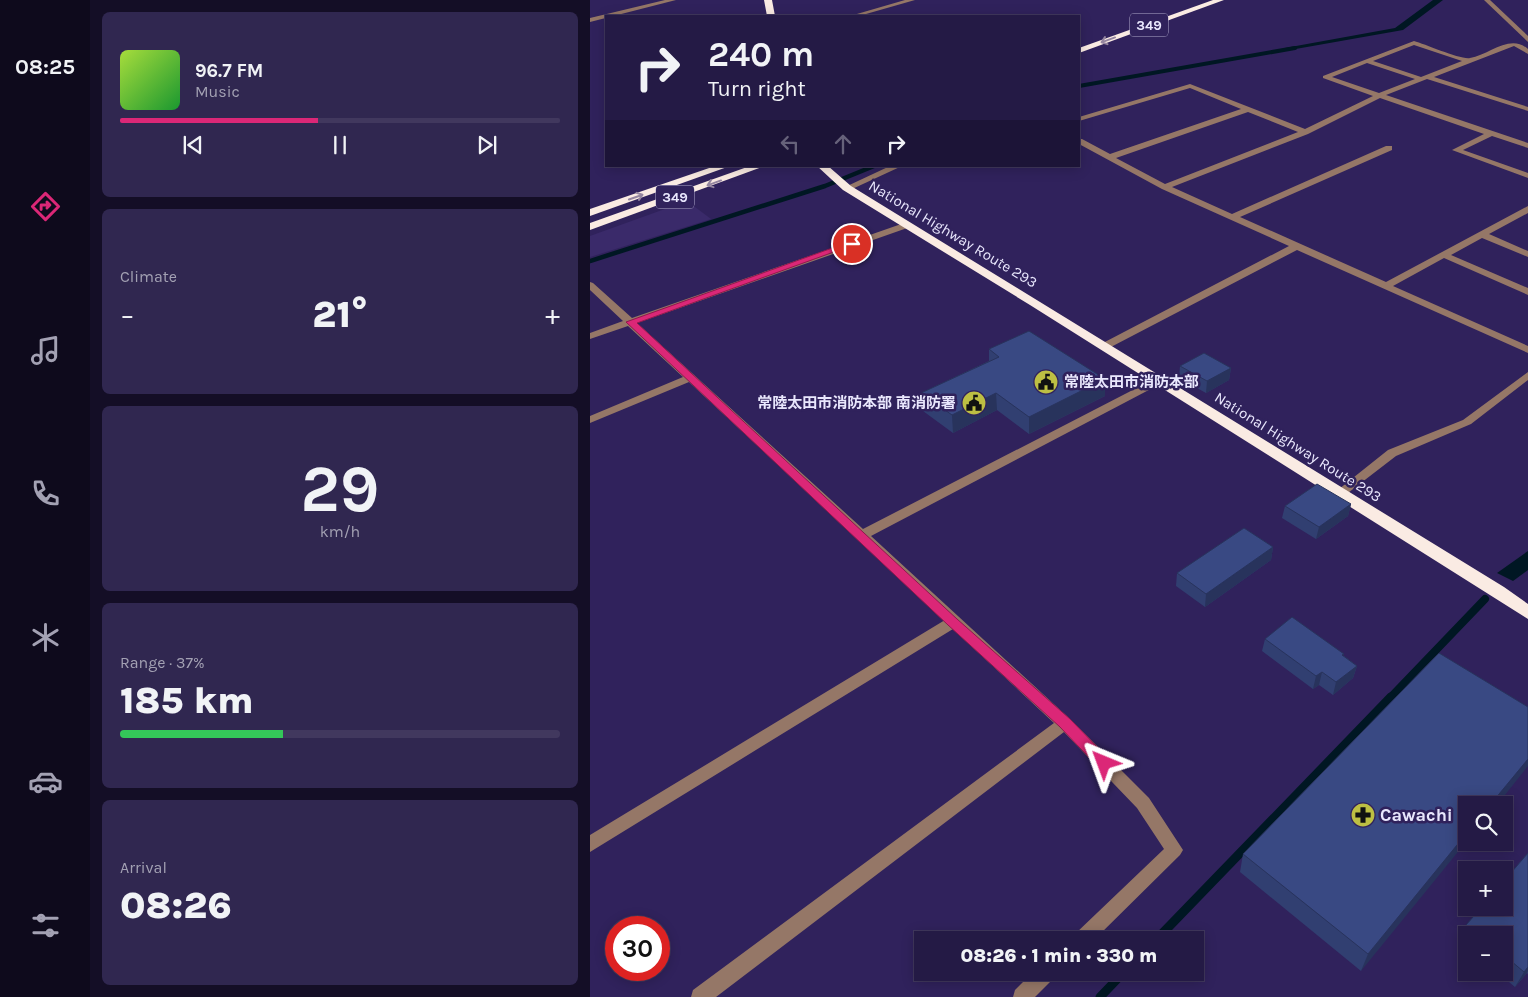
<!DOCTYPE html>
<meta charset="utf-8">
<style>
:root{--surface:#241a45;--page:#302750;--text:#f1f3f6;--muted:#a3a1b3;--line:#41385e;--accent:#db2777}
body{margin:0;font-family:Karla,"Noto Sans JP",sans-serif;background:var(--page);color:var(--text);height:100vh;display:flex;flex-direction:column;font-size:19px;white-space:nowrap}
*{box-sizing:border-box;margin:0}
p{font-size:16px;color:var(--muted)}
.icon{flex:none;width:28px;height:28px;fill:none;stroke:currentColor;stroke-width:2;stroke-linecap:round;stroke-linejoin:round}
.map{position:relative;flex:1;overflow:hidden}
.details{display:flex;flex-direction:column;gap:12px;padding:12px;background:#140e26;width:500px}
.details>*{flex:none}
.top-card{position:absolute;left:15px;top:15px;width:475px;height:152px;border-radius:0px;box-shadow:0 2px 12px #0003,0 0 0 1px var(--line);background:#241a45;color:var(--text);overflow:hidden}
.buttons{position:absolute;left:868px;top:796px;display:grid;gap:10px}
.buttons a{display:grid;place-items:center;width:55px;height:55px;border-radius:0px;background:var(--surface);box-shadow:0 2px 12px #0003,0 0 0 1px var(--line);font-size:25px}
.speed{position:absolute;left:15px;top:916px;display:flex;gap:10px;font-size:25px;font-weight:700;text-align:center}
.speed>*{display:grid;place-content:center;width:65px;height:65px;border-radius:50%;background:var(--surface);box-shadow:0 2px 12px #0003,0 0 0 1px var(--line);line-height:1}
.speed .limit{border:8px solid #d22;background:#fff;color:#111}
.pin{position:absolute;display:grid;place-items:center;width:42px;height:42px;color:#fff;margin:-21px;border:2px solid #fff;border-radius:50%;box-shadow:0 1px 5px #0007}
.me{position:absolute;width:55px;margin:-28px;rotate:316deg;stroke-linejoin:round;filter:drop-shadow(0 0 4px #0008)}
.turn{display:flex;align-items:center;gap:18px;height:105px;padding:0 20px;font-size:22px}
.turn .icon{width:65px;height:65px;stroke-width:2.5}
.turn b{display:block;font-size:35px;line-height:42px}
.lanes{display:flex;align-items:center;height:48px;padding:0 20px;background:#0003;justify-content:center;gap:25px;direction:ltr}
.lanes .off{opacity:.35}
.big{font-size:38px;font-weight:800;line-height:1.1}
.details .widget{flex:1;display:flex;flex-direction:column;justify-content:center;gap:8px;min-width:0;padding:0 18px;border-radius:8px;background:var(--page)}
.details .dial{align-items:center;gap:0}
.dial b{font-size:65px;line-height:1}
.song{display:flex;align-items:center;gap:15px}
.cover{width:60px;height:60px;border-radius:8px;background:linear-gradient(135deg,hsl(80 70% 55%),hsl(130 70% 35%))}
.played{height:5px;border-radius:2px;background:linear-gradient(90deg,var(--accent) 45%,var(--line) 45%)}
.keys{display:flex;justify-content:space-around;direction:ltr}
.heat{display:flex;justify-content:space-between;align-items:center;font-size:28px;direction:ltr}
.charge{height:8px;border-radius:4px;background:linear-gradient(90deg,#34c759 37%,var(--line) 0)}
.trip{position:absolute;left:324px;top:931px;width:290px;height:50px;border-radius:0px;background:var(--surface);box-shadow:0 2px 12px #0003,0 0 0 1px var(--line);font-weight:800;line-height:50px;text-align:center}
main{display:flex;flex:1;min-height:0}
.tabs{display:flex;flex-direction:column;width:90px;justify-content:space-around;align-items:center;background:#0e0a1c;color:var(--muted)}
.tabs .icon{width:35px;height:35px}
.tabs .active{color:var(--accent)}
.tabs b{font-size:22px;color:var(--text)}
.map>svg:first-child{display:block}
.built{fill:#3a2a6a}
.water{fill:#001723}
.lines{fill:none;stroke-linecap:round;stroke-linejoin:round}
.stream-far3{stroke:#001723;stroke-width:4}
.stream-far2{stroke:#001723;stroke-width:4.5}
.stream-far1{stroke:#001723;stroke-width:8}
.stream{stroke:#001723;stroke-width:9}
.minor{fill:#957767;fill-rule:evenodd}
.highway{fill:#faebe3;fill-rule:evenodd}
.wall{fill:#313f71}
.shaded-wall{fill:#28335c}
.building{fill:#394983;stroke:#28335c}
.oneway{stroke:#9586a0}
.route{fill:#db2777;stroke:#8e194d}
.labels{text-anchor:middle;stroke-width:5;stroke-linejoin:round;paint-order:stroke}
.shield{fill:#30225c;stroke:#b2accd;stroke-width:1}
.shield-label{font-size:14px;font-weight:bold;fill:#e9e7fd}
.street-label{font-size:15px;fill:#e9e7fd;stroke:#30225c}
.poi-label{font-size:15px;font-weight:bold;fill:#e9e7fd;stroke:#30225c;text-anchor:start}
.near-poi-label{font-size:18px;font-weight:bold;fill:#e9e7fd;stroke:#30225c;text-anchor:start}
</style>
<main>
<nav class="tabs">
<b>08:25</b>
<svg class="icon active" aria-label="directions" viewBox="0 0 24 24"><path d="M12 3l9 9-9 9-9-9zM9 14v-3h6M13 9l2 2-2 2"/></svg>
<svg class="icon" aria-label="music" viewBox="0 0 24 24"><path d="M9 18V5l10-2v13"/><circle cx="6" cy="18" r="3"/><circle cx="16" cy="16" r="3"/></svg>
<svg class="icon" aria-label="phone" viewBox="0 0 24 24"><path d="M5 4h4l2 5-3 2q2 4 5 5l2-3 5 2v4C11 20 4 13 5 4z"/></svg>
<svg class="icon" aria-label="climate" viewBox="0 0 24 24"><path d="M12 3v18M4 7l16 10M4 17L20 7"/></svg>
<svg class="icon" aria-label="car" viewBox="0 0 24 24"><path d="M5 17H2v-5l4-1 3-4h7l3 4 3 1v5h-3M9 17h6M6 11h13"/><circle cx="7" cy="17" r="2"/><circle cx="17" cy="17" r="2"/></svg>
<svg class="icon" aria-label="filters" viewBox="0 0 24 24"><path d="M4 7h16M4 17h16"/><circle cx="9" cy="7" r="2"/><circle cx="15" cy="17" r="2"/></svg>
</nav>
<section class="details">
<div class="widget">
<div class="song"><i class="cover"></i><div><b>96.7 FM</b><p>Music</p></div></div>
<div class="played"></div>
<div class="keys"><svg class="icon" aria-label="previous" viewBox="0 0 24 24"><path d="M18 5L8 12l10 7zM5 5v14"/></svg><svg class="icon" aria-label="pause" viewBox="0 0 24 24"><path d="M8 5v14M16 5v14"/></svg><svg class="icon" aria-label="next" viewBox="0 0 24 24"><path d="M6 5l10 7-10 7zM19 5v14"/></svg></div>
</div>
<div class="widget"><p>Climate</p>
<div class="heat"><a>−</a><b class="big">21°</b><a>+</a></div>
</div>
<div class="widget dial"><b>29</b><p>km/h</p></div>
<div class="widget"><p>Range · 37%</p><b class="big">185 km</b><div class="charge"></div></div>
<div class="widget"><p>Arrival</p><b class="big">08:26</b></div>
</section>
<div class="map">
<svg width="938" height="997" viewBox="0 0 938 997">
<rect width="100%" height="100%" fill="#30225c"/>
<polygon class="built" points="97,201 121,219 0,257 0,236"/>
<g class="water">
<polygon points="843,0 853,0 813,30 700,50 695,48 805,28"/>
<polygon points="938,551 938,570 923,581 907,573"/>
</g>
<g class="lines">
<polyline class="stream-far3" points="489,86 705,48"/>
<polyline class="stream-far2" points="0,261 235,186 284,166"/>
<polyline class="stream-far1" points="800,698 895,599"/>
<g class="stream">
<polyline points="566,940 801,697"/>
<polyline points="510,997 534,972"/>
</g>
<g class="minor">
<polygon points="75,0 86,0 0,22 0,18"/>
<polygon points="315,0 325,0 269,16 260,16"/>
<polygon points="894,0 900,0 938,36 938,42"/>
<path d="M824,41C835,44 871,60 880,58C899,55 920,33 938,49V54L924,46L844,77L938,107V111L837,79L796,95L938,143V148L902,136L873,150L938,173V178L862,150L894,134L790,98L718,134L582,187L642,214L796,146H802V150L650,217L796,282L938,206V213L899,234L938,251V257L892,238L861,255L938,288V295L854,258L803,286L938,346V353L707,250L519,348H511V344L699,246L572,189L489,144V139H492L520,154L651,109L600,88L489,121V117L600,84L715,129L783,96L733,78V76ZM824,45L872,61L831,77L783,61ZM777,63L825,79L789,93L742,77ZM658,112L708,132L575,184L526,158Z"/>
<polygon points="300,166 312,166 260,190 253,188"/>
<polygon points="317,222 320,223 320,227 47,323 273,529 566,378 574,378 575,380 574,382 281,536 480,719 559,798 593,850 590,855 504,940 482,940 485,934 574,849 547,808 474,732 126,997 101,997 103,990 464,723 363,629 0,852 0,835 355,620 99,382 0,423 0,416 93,377 38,326 0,339 0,333 33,321 0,290 0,282 3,283 42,318"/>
<polygon points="938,372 938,380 881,424 806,456 754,496 750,497 744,493 798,450 873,420"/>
<polygon points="443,972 466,972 464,978 445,997 423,997 425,990"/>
</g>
<g class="highway">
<polygon points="174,0 182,0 185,16 177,16"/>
<polygon points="623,0 634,0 489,53 489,48"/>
<polygon points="125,166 140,166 0,216 0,209"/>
<polygon points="160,166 175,166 0,230 0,223"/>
<polygon points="227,166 238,166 261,186 914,587 938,604 938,619 440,305 253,190"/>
</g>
</g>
<g class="wall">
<polygon points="399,349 515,396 439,434 407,410 363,433 333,411 331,393 399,361"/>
<polygon points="590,366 641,368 639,380 616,393 589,378"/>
<polygon points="761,504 758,516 726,539 692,518 695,506"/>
<polygon points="683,547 681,560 615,607 586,586 587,573"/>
<polygon points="675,639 754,656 767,666 763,678 743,695 729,685 723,689 672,651"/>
<polygon points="938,707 771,971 650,872 653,854"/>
<polygon points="938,853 938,974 937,973 925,987 907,972 914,972 914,935 876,935 876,948 868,941 876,925"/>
</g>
<g class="shaded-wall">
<polygon points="641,368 639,380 616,393 617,381"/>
<polygon points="515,379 515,396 439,434 439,417"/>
<polygon points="406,393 407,410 363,433 362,415"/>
<polygon points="761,504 758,516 726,539 729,527"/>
<polygon points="683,547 681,560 615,607 616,594"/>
<polygon points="767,666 763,678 743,695 746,682"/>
<polygon points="732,672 729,685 723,689 726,676"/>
<polygon points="938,759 938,766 907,805 900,805"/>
<polygon points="876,834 876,842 771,971 778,954"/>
<polygon points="938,967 938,971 937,973 925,987 934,972"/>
</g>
<g class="building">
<polygon points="439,331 515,379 439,417 406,393 362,415 331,393 409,357 399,349"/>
<polygon points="614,353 641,368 617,381 590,366"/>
<polygon points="727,484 761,504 729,527 695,506"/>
<polygon points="654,528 683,547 616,594 587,573"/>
<polygon points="702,617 754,654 752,655 767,666 746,682 732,672 726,676 675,639"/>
<polygon points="849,653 938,707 938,759 900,805 876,805 876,834 778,954 653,854"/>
<polygon points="938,853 938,967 934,972 914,955 914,935 889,935 876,925 891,908 914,908 914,881"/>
</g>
<defs><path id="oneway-shaft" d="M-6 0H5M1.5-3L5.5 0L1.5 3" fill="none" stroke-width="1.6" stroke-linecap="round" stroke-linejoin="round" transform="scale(1.25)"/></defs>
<g class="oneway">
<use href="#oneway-shaft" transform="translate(518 40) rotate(160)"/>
<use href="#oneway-shaft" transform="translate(124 183) rotate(160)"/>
<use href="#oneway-shaft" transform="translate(46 197) rotate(-19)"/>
</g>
<polygon class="route" points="259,242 266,244 47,323 367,619 480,719 519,759 521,763 519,768 514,769 509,768 470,727 358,625 36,322"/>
<defs>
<symbol id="civic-disc" viewBox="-11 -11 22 22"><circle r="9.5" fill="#bdbf43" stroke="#30225c"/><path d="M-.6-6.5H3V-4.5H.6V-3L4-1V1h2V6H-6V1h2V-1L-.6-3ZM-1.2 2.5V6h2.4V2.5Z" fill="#111"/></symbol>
<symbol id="pharmacy-disc" viewBox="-11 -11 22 22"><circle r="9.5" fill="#bdbf43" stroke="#30225c"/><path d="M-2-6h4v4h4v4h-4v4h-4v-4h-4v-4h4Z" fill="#111"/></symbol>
</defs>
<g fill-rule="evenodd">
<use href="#civic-disc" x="442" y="368" width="28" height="28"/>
<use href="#civic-disc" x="370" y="389" width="28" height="28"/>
<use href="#pharmacy-disc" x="759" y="801" width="28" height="28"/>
</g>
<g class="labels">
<g class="shield">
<rect x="540" y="13.5" width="38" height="23" rx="4"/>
<rect x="66" y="185.5" width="38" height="23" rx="4"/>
</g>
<g class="shield-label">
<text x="559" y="30">349</text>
<text x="85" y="202">349</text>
</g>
<g class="street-label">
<text transform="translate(363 234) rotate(31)" y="5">National Highway Route 293</text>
<text transform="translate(708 447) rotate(32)" y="5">National Highway Route 293</text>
</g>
<g class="poi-label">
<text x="474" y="387">常陸太田市消防本部</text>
<text x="366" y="408" text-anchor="end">常陸太田市消防本部 南消防署</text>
</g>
<g class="near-poi-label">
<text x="790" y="821">Cawachi</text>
</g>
</g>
</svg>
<div class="buttons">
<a><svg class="icon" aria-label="search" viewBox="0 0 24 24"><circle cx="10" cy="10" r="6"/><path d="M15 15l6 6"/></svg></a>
<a>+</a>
<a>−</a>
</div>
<div class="speed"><div class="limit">30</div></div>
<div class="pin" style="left:262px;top:244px;background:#d93025"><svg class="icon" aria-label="arrive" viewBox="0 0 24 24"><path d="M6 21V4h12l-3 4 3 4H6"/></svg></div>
<svg class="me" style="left:514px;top:763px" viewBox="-20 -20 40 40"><path d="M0-17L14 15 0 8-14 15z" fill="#db2777" stroke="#fff" stroke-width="4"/></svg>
<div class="trip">08:26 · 1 min · 330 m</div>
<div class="top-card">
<div class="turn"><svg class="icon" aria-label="right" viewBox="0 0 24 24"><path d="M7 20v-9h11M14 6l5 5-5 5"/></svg><div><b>240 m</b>Turn right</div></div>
<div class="lanes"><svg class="icon off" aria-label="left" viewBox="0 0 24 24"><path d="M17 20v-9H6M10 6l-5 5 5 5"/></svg><svg class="icon off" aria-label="ahead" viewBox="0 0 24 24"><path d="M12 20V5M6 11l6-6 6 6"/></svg><svg class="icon" aria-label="right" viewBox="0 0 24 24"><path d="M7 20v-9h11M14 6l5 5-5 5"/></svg></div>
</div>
</div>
</main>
